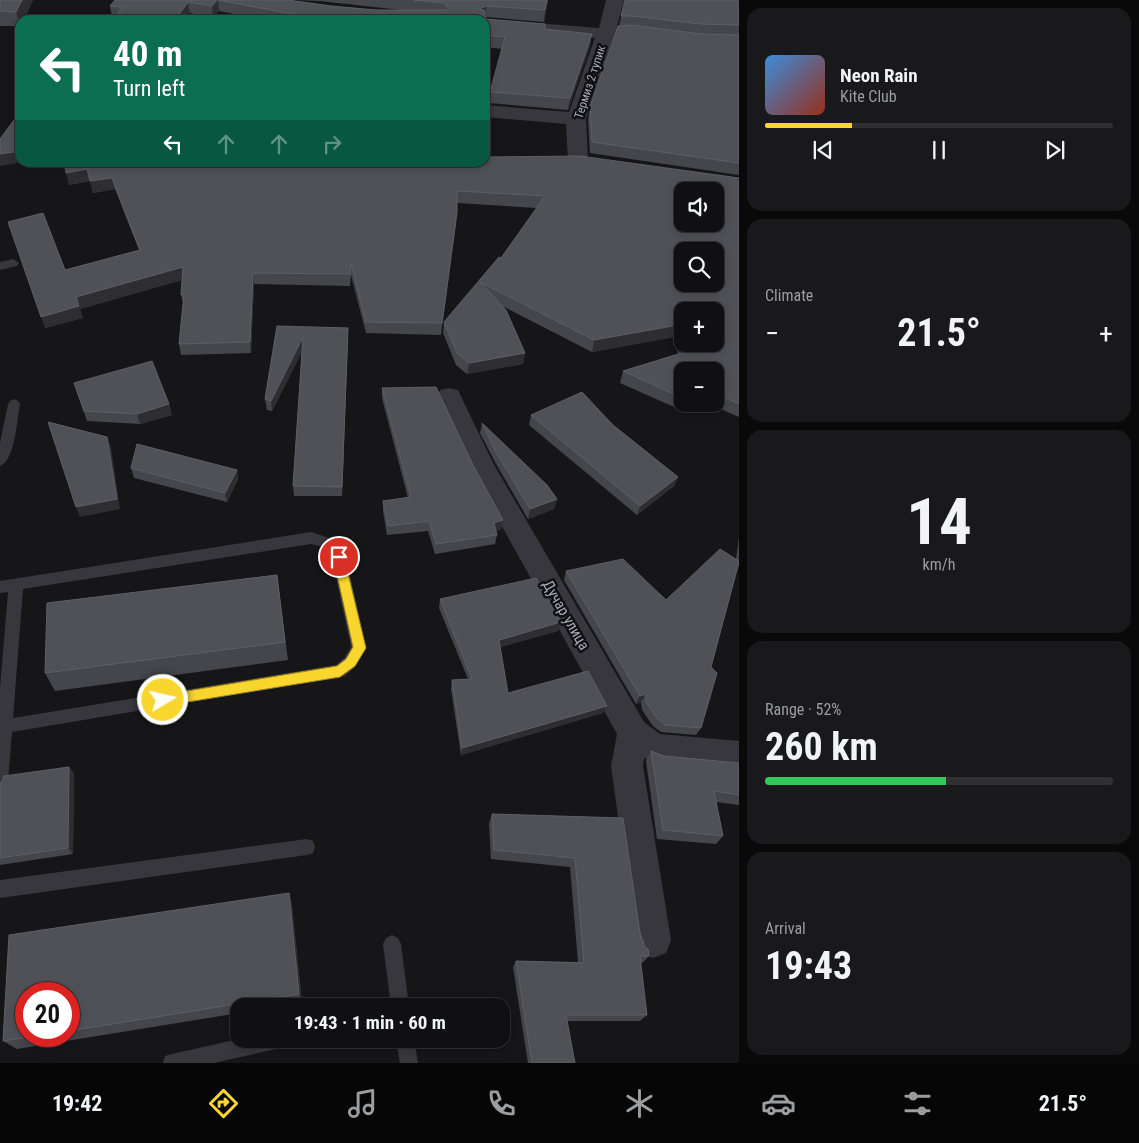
<!DOCTYPE html>
<meta charset="utf-8">
<style>
:root{--surface:#101012;--page:#19191b;--text:#f1f3f6;--muted:#9c9d9f;--line:#303032;--accent:#f8d62e}
body{margin:0;font-family:"Roboto Condensed",sans-serif;background:var(--page);color:var(--text);height:100vh;display:flex;flex-direction:column;font-size:19px;white-space:nowrap}
*{box-sizing:border-box;margin:0}
p{font-size:16px;color:var(--muted)}
.icon{flex:none;width:28px;height:28px;fill:none;stroke:currentColor;stroke-width:2;stroke-linecap:round;stroke-linejoin:round}
.map{position:relative;flex:1;overflow:hidden}
.panel{display:flex;flex-direction:column;gap:8px;padding:8px;background:#09090a;width:400px}
.panel>*{flex:none}
.hud{position:absolute;left:15px;top:15px;width:475px;height:152px;border-radius:15px;box-shadow:0 2px 8px #0003,0 0 0 1px var(--line);background:#0b6e4f;color:#fff;overflow:hidden}
.buttons{position:absolute;left:674px;top:182px;display:grid;gap:10px}
.buttons a{display:grid;place-items:center;width:50px;height:50px;border-radius:10px;background:var(--surface);box-shadow:0 2px 8px #0003,0 0 0 1px var(--line);font-size:25px}
.speed{position:absolute;left:15px;top:982px;display:flex;gap:10px;font-size:25px;font-weight:700;text-align:center}
.speed>*{display:grid;place-content:center;width:65px;height:65px;border-radius:50%;background:var(--surface);box-shadow:0 2px 8px #0003,0 0 0 1px var(--line);line-height:1}
.speed .limit{border:8px solid #d22;background:#fff;color:#111}
.pin{position:absolute;display:grid;place-items:center;width:42px;height:42px;color:#fff;margin:-21px;border:2px solid #fff;border-radius:50%;box-shadow:0 1px 5px #0007}
.me{position:absolute;width:55px;margin:-28px;rotate:81deg;stroke-linejoin:round;filter:drop-shadow(0 0 4px #0008)}
.turn{display:flex;align-items:center;gap:18px;height:105px;padding:0 15px;font-size:22px}
.turn .icon{width:65px;height:65px;stroke-width:2.5}
.turn b{display:block;font-size:35px;line-height:42px}
.lanes{display:flex;align-items:center;height:48px;padding:0 15px;background:#0003;justify-content:center;gap:25px;direction:ltr}
.lanes .off{opacity:.35}
.big{font-size:38px;font-weight:700;line-height:1.1}
.panel .card{flex:1;display:flex;flex-direction:column;justify-content:center;gap:8px;min-width:0;padding:0 18px;border-radius:15px;background:var(--page)}
.panel .dial{align-items:center;gap:0}
.dial b{font-size:65px;line-height:1}
.song{display:flex;align-items:center;gap:15px}
.cover{width:60px;height:60px;border-radius:8px;background:linear-gradient(135deg,hsl(210 70% 55%),hsl(10 70% 35%))}
.played{height:5px;border-radius:2px;background:linear-gradient(90deg,var(--accent) 25%,var(--line) 25%)}
.keys{display:flex;justify-content:space-around;direction:ltr}
.heat{display:flex;justify-content:space-between;align-items:center;font-size:28px;direction:ltr}
.charge{height:8px;border-radius:4px;background:linear-gradient(90deg,#34c759 52%,var(--line) 0)}
.trip{position:absolute;left:230px;top:998px;width:280px;height:50px;border-radius:15px;background:var(--surface);box-shadow:0 2px 8px #0003,0 0 0 1px var(--line);font-weight:700;line-height:50px;text-align:center}
.dock{display:flex;height:80px;justify-content:space-around;align-items:center;background:#060607;color:var(--muted)}
.dock .icon{width:35px;height:35px}
.dock .selected{color:var(--accent)}
.dock b{font-size:22px;color:var(--text)}
main{display:flex;flex:1;min-height:0}
.map>svg:first-child{display:block}
.lines{fill:none;stroke-linecap:round;stroke-linejoin:round}
.lane{fill:#37373d;fill-rule:evenodd}
.street{fill:#37373d;fill-rule:evenodd}
.wall{fill:#45464b;fill-rule:evenodd}
.shaded-wall{fill:#2e2e32}
.building{fill:#505057;stroke:#5e5e66;fill-rule:evenodd}
.route{fill:#f8d62e;stroke:#a18b1e}
.labels{text-anchor:middle;stroke-width:5;stroke-linejoin:round;paint-order:stroke}
.far-street-label{font-size:12px;fill:#a8aab9;stroke:#111113}
.street-label{font-size:15px;fill:#a8aab9;stroke:#111113}
</style>
<main>
<div class="map">
<svg width="739" height="1063" viewBox="0 0 739 1063">
<rect width="100%" height="100%" fill="#161618"/>
<g class="lines">
<g class="lane">
<polygon points="13,259 19,263 17,266 0,270 0,262"/>
<path d="M14,399L18,401L20,404C17,419 15,461 0,466V443L8,404L10,401Z"/>
<path d="M311,532L332,539L346,557L366,648L355,667L345,676L12,732L8,782L6,788L0,790V688L8,592L0,593V581ZM311,544L322,547L332,559L351,647L345,657L336,665L13,718L23,589Z"/>
<polygon points="307,839 313,841 315,847 313,853 307,855 0,898 0,880"/>
<polygon points="392,935 398,938 401,944 409,1006 391,1006 383,944 386,938"/>
<polygon points="239,1039 289,1039 287,1046 280,1048 214,1063 163,1063 165,1056 172,1054"/>
<polygon points="396,1039 414,1039 418,1063 400,1063"/>
</g>
<g class="street">
<polygon points="606,0 624,0 615,34 586,119 588,160 585,164 578,166 571,164 568,160 566,124 485,117 485,105 569,112 595,38 485,29 485,20 480,20 485,19 599,28"/>
<polygon points="449,388 458,390 493,463 644,722 660,734 739,741 739,771 658,764 644,758 643,766 671,940 666,953 653,958 640,953 635,940 611,766 617,734 473,474 437,397 440,390"/>
</g>
</g>
<g class="wall">
<polygon points="0,0 33,0 24,20 20,20 20,26 0,26"/>
<polygon points="115,0 288,0 331,6 376,10 402,10 319,1 296,0 548,0 544,22 486,17 486,19 545,29 590,46 568,110 489,103 490,92 502,49 485,47 485,20 264,20 219,11 213,18 190,13 185,20 114,20 116,18 112,17 110,6"/>
<polygon points="625,0 739,0 739,175 590,153 588,119 590,107 619,26"/>
<polygon points="486,157 739,178 739,417 709,404 715,404 715,371 682,371 682,393 674,407 620,383 623,371 678,354 674,337 592,352 502,306 525,353 523,364 467,374 456,365 443,333 444,322 501,258 537,208 457,203 456,224 441,335 366,333 351,275 350,286 254,284 251,353 181,355 179,344 183,303 181,295 182,280 80,309 83,318 45,328 65,270 139,250 115,189 93,193 90,181 69,185 64,162 485,162"/>
<polygon points="277,326 348,338 342,496 294,496 293,486 302,351 272,411 267,410 265,399"/>
<polygon points="74,383 169,404 172,415 140,424 87,421"/>
<polygon points="382,388 473,465 503,520 501,529 496,531 497,535 495,544 435,554 428,531 387,535 383,511 383,501 408,498 382,398"/>
<polygon points="531,415 678,477 674,486 637,515 529,425"/>
<polygon points="482,423 557,499 554,509 528,519 495,462 480,433"/>
<polygon points="131,468 237,470 238,479 227,502 134,478"/>
<polygon points="739,537 739,566 738,566 711,667 701,728 696,735 661,732 653,726 642,710 641,702 636,704 564,580 566,571 666,600 736,559"/>
<polygon points="277,575 288,660 55,691 45,673"/>
<polygon points="440,599 558,631 500,647 508,693 603,713 461,755 451,689 452,680 468,679 439,608"/>
<polygon points="651,751 664,756 739,763 739,805 716,802 723,836 716,844 657,839 646,761"/>
<polygon points="69,767 74,774 73,854 0,865 0,783"/>
<polygon points="492,814 623,818 640,933 649,956 642,963 640,963 647,1015 640,1021 567,1021 575,1063 528,1063 513,967 516,961 578,962 570,867 491,859 489,823"/>
<path d="M289,893L292,905L302,1003L279,1006H239V1013L17,1049L3,1041L9,935ZM26,994H69V1036H26Z"/>
</g>
<g class="shaded-wall">
<polygon points="22,0 33,0 24,20 20,20 20,24 16,12"/>
<polygon points="218,0 219,11 213,18 212,6"/>
<polygon points="547,0 548,0 544,22 545,10"/>
<polygon points="188,2 190,13 185,20 175,20"/>
<polygon points="486,6 485,17 479,9"/>
<polygon points="592,34 590,46 568,110 570,98"/>
<polygon points="20,151 20,162 24,162 0,166 0,154"/>
<polygon points="87,169 90,181 69,185 66,173"/>
<polygon points="112,178 115,189 93,193 90,181"/>
<polygon points="457,212 456,224 441,335 442,323"/>
<polygon points="183,267 185,279 80,309 83,318 45,328 41,317 76,297"/>
<polygon points="253,273 254,284 251,353 250,342"/>
<polygon points="678,325 674,337 592,352 594,340"/>
<polygon points="348,328 348,338 342,496 342,487"/>
<polygon points="303,337 304,348 272,411 271,401"/>
<polygon points="525,353 523,364 467,374 469,363"/>
<polygon points="682,388 682,393 674,407 678,396"/>
<polygon points="169,404 172,415 140,424 137,414"/>
<polygon points="107,437 111,447 120,509 80,517 76,507"/>
<polygon points="237,470 238,479 227,502 225,493"/>
<polygon points="678,477 674,486 637,515 640,506"/>
<polygon points="557,499 554,509 528,519 530,509"/>
<polygon points="503,520 501,529 492,533 494,523"/>
<polygon points="561,622 558,631 497,648 499,640"/>
<polygon points="646,694 641,702 636,704 640,696"/>
<polygon points="607,706 603,713 461,755 462,748"/>
<polygon points="69,767 74,774 73,854 68,848"/>
<polygon points="289,893 292,905 302,1003 299,994"/>
</g>
<g class="building">
<polygon points="0,0 22,0 16,12 0,11"/>
<polygon points="115,0 217,0 212,6 188,2 175,20 114,20 122,7 110,6"/>
<polygon points="218,0 288,0 331,6 376,10 447,10 449,9 445,3 414,0 547,0 545,10 486,6 479,9 484,10 486,19 545,24 545,29 592,34 570,98 490,92 505,37 485,35 485,20 324,20"/>
<polygon points="625,0 739,0 739,25 701,24 632,16 621,16"/>
<polygon points="631,25 701,34 739,35 739,163 592,142 590,107 618,26"/>
<polygon points="20,112 20,151 0,154 0,139"/>
<path d="M580,156L739,178V404L715,393V371H682V388L678,396L623,371L685,352L683,344H715V311H682V343L678,325L594,340L480,282L506,310L525,353L469,363L457,353L444,322L499,257L501,258L545,196L457,191V212L442,323L366,322L351,263L350,274L253,273L250,342L179,344L184,294L181,295L183,267L76,297L79,306L41,317L8,222L43,213L65,270L140,250L112,178L90,181L87,169L66,173L64,162H485V157ZM682,191H715V224H682ZM682,251H715V284H682Z"/>
<polygon points="277,326 348,328 342,487 293,486 303,337 271,401 265,399"/>
<polygon points="152,361 169,404 137,414 84,411 74,383"/>
<polygon points="436,387 473,465 503,520 494,523 497,535 436,544 429,521 388,526 383,501 411,497 382,388"/>
<polygon points="582,392 613,425 678,477 640,506 531,415"/>
<polygon points="48,422 107,437 117,499 76,507"/>
<polygon points="482,423 547,485 557,499 530,509 496,452"/>
<polygon points="137,444 237,470 225,493 131,468"/>
<polygon points="720,549 739,561 739,562 711,667 717,673 701,728 665,725 657,718 646,702 646,694 640,696 566,571 623,559 666,600"/>
<polygon points="277,575 285,642 45,673 47,603"/>
<polygon points="536,578 561,622 499,640 508,693 588,671 607,706 462,748 452,680 472,679 440,599"/>
<polygon points="651,751 664,756 739,763 739,795 714,791 723,836 663,830"/>
<polygon points="69,767 68,848 0,858 0,783 2,782 4,776"/>
<polygon points="492,814 623,818 640,933 645,947 648,949 649,956 640,956 647,1015 566,1015 575,1063 532,1063 516,961 584,963 575,858 494,850"/>
<polygon points="289,893 299,994 69,1031 69,994 26,994 26,1036 35,1036 3,1041 9,935"/>
</g>
<polygon class="route" points="339,552 343,554 344,557 366,648 355,666 340,677 163,706 158,705 156,700 158,696 163,695 337,666 346,659 353,647 333,557 335,554"/>
<g class="labels">
<g class="far-street-label">
<text transform="translate(590 82) rotate(-72)" y="4">Термиз 2 тупик</text>
</g>
<g class="street-label">
<text transform="translate(566 615) rotate(60)" y="5">Дучар улица</text>
</g>
</g>
</svg>
<div class="buttons">
<a><svg class="icon" aria-label="sound" viewBox="0 0 24 24"><path d="M4 9h4l5-4v14l-5-4H4zM17 9q2 3 0 6"/></svg></a>
<a><svg class="icon" aria-label="search" viewBox="0 0 24 24"><circle cx="10" cy="10" r="6"/><path d="M15 15l6 6"/></svg></a>
<a>+</a>
<a>−</a>
</div>
<div class="speed"><div class="limit">20</div></div>
<div class="pin" style="left:339px;top:557px;background:#d93025"><svg class="icon" aria-label="arrive" viewBox="0 0 24 24"><path d="M6 21V4h12l-3 4 3 4H6"/></svg></div>
<svg class="me" style="left:163px;top:700px" viewBox="-20 -20 40 40"><circle r="17" fill="#f8d62e" stroke="#fff" stroke-width="3"/><path d="M0-11L8 9 0 5-8 9z" fill="#fff"/></svg>
<div class="trip">19:43 · 1 min · 60 m</div>
<div class="hud">
<div class="turn"><svg class="icon" aria-label="left" viewBox="0 0 24 24"><path d="M17 20v-9H6M10 6l-5 5 5 5"/></svg><div><b>40 m</b>Turn left</div></div>
<div class="lanes"><svg class="icon" aria-label="left" viewBox="0 0 24 24"><path d="M17 20v-9H6M10 6l-5 5 5 5"/></svg><svg class="icon off" aria-label="ahead" viewBox="0 0 24 24"><path d="M12 20V5M6 11l6-6 6 6"/></svg><svg class="icon off" aria-label="ahead" viewBox="0 0 24 24"><path d="M12 20V5M6 11l6-6 6 6"/></svg><svg class="icon off" aria-label="right" viewBox="0 0 24 24"><path d="M7 20v-9h11M14 6l5 5-5 5"/></svg></div>
</div>
</div>
<section class="panel">
<div class="card">
<div class="song"><i class="cover"></i><div><b>Neon Rain</b><p>Kite Club</p></div></div>
<div class="played"></div>
<div class="keys"><svg class="icon" aria-label="previous" viewBox="0 0 24 24"><path d="M18 5L8 12l10 7zM5 5v14"/></svg><svg class="icon" aria-label="pause" viewBox="0 0 24 24"><path d="M8 5v14M16 5v14"/></svg><svg class="icon" aria-label="next" viewBox="0 0 24 24"><path d="M6 5l10 7-10 7zM19 5v14"/></svg></div>
</div>
<div class="card"><p>Climate</p>
<div class="heat"><a>−</a><b class="big">21.5°</b><a>+</a></div>
</div>
<div class="card dial"><b>14</b><p>km/h</p></div>
<div class="card"><p>Range · 52%</p><b class="big">260 km</b><div class="charge"></div></div>
<div class="card"><p>Arrival</p><b class="big">19:43</b></div>
</section>
</main>
<nav class="dock">
<b>19:42</b>
<svg class="icon selected" aria-label="directions" viewBox="0 0 24 24"><path d="M12 3l9 9-9 9-9-9zM9 14v-3h6M13 9l2 2-2 2"/></svg>
<svg class="icon" aria-label="music" viewBox="0 0 24 24"><path d="M9 18V5l10-2v13"/><circle cx="6" cy="18" r="3"/><circle cx="16" cy="16" r="3"/></svg>
<svg class="icon" aria-label="phone" viewBox="0 0 24 24"><path d="M5 4h4l2 5-3 2q2 4 5 5l2-3 5 2v4C11 20 4 13 5 4z"/></svg>
<svg class="icon" aria-label="climate" viewBox="0 0 24 24"><path d="M12 3v18M4 7l16 10M4 17L20 7"/></svg>
<svg class="icon" aria-label="car" viewBox="0 0 24 24"><path d="M5 17H2v-5l4-1 3-4h7l3 4 3 1v5h-3M9 17h6M6 11h13"/><circle cx="7" cy="17" r="2"/><circle cx="17" cy="17" r="2"/></svg>
<svg class="icon" aria-label="filters" viewBox="0 0 24 24"><path d="M4 7h16M4 17h16"/><circle cx="9" cy="7" r="2"/><circle cx="15" cy="17" r="2"/></svg>
<b>21.5°</b>
</nav>
